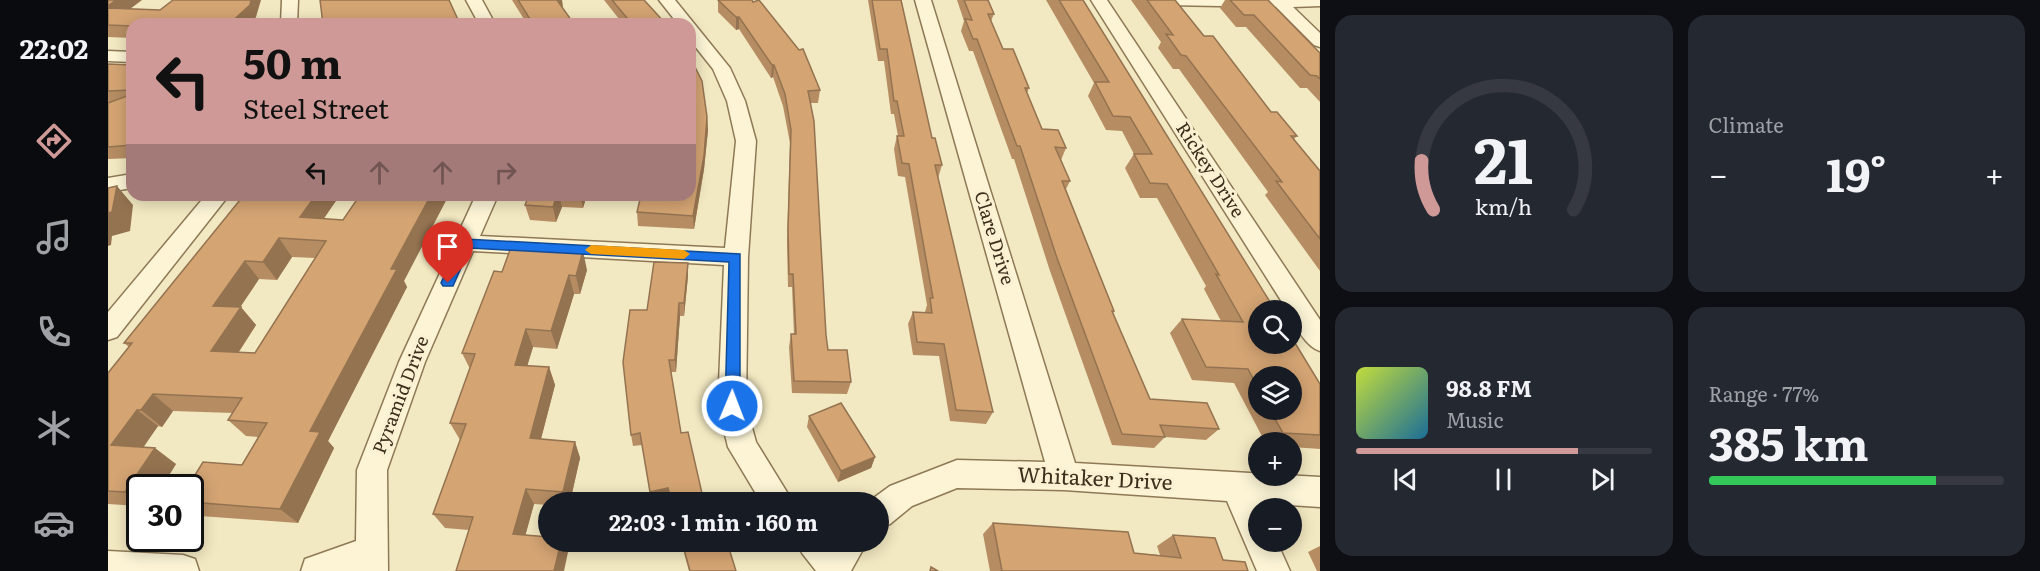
<!DOCTYPE html>
<meta charset="utf-8">
<style>
:root{--surface:#171b24;--page:#242831;--text:#f1f3f6;--muted:#9ea1a6;--line:#363941;--accent:#ce9996}
body{margin:0;font-family:Literata,serif;background:var(--page);color:var(--text);height:100vh;display:flex;flex-direction:column;font-size:22px;white-space:nowrap}
*{box-sizing:border-box;margin:0}
p{font-size:20px;color:var(--muted)}
.icon{flex:none;width:33px;height:33px;fill:none;stroke:currentColor;stroke-width:2;stroke-linecap:round;stroke-linejoin:round}
.map{position:relative;flex:1;overflow:hidden}
.details{display:flex;flex-direction:column;gap:15px;padding:15px;background:#0d0f14;width:720px}
.details>*{flex:none}
.guide{position:absolute;left:18px;top:18px;width:570px;height:183px;border-radius:18px;box-shadow:0 3px 15px #0003;background:#ce9996;color:#111;overflow:hidden}
.tools{position:absolute;left:1140px;top:300px;display:grid;gap:12px}
.tools a{display:grid;place-items:center;width:54px;height:54px;border-radius:50%;background:var(--surface);box-shadow:0 3px 15px #0003;font-size:30px}
.speed{position:absolute;left:18px;top:474px;display:flex;gap:12px;font-size:30px;font-weight:700;text-align:center}
.speed>*{display:grid;place-content:center;width:78px;height:78px;border-radius:50%;background:var(--surface);box-shadow:0 3px 15px #0003;line-height:1}
.speed .limit{border:3px solid #111;border-radius:9px;background:#fff;color:#111}
.pin{position:absolute;display:grid;place-items:center;width:51px;height:51px;color:#fff;margin:-62px -26px;border-radius:50% 50% 50% 0;rotate:-45deg;box-shadow:0 0 6px #0007}
.pin .icon{rotate:45deg}
.me{position:absolute;width:66px;margin:-33px;rotate:1deg;stroke-linejoin:round;filter:drop-shadow(0 0 4px #0008)}
.turn{display:flex;align-items:center;gap:21px;height:126px;padding:0 18px;font-size:27px}
.turn .icon{width:78px;height:78px;stroke-width:2.5}
.turn b{display:block;font-size:42px;line-height:51px}
.lanes{display:flex;align-items:center;height:57px;padding:0 18px;background:#0003;justify-content:center;gap:30px;direction:ltr}
.lanes .off{opacity:.35}
.big{font-size:45px;font-weight:700;line-height:1.1}
.details .widget{flex:1;display:flex;flex-direction:column;justify-content:center;gap:9px;min-width:0;padding:0 21px;border-radius:18px;background:var(--page)}
.details .dial{align-items:center;gap:0}
.dial svg{height:156px;overflow:visible;fill:none;stroke:var(--line);stroke-width:7;stroke-linecap:round;text-anchor:middle}
.dial text{fill:var(--text);stroke:none}
.song{display:flex;align-items:center;gap:18px}
.cover{width:72px;height:72px;border-radius:9px;background:linear-gradient(135deg,hsl(70 70% 55%),hsl(200 70% 35%))}
.played{height:6px;border-radius:3px;background:linear-gradient(90deg,var(--accent) 75%,var(--line) 75%)}
.keys{display:flex;justify-content:space-around;direction:ltr}
.heat{display:flex;justify-content:space-between;align-items:center;font-size:33px;direction:ltr}
.charge{height:9px;border-radius:4px;background:linear-gradient(90deg,#34c759 77%,var(--line) 0)}
.details .tiles{flex:1;display:grid;gap:15px;grid-template-columns:repeat(2,1fr)}
.trip{position:absolute;left:430px;top:492px;width:351px;height:60px;border-radius:30px;background:var(--surface);box-shadow:0 3px 15px #0003;font-weight:700;line-height:60px;text-align:center}
main{display:flex;flex:1;min-height:0}
.tab-bar{display:flex;flex-direction:column;width:108px;justify-content:space-around;align-items:center;background:#090b0e;color:var(--muted)}
.tab-bar .icon{width:42px;height:42px}
.tab-bar .on{color:var(--accent)}
.tab-bar b{font-size:27px;color:var(--text)}
.map>svg:first-child{display:block}
.lines{fill:none;stroke-linecap:round;stroke-linejoin:round}
.street-casing{stroke:#8e7956;stroke-width:3}
.street{fill:#fcf4d5;fill-rule:evenodd}
.wall{fill:#b68d63;fill-rule:evenodd}
.shaded-wall{fill:#947350}
.building{fill:#d4a473;stroke:#947350;stroke-width:1.5;fill-rule:evenodd}
.route{fill:#1a73e8;stroke:#114b97;stroke-width:1.5}
.slow{fill:#f59e0b}
.labels{text-anchor:middle;stroke-width:6;stroke-linejoin:round;paint-order:stroke}
.street-label{font-size:18px;fill:#3c2e1c;stroke:#f9f1d1}
.near-street-label{font-size:21px;fill:#3c2e1c;stroke:#f9f1d1}
</style>
<main>
<nav class="tab-bar">
<b>22:02</b>
<svg class="icon on" aria-label="directions" viewBox="0 0 24 24"><path d="M12 3l9 9-9 9-9-9zM9 14v-3h6M13 9l2 2-2 2"/></svg>
<svg class="icon" aria-label="music" viewBox="0 0 24 24"><path d="M9 18V5l10-2v13"/><circle cx="6" cy="18" r="3"/><circle cx="16" cy="16" r="3"/></svg>
<svg class="icon" aria-label="phone" viewBox="0 0 24 24"><path d="M5 4h4l2 5-3 2q2 4 5 5l2-3 5 2v4C11 20 4 13 5 4z"/></svg>
<svg class="icon" aria-label="climate" viewBox="0 0 24 24"><path d="M12 3v18M4 7l16 10M4 17L20 7"/></svg>
<svg class="icon" aria-label="car" viewBox="0 0 24 24"><path d="M5 17H2v-5l4-1 3-4h7l3 4 3 1v5h-3M9 17h6M6 11h13"/><circle cx="7" cy="17" r="2"/><circle cx="17" cy="17" r="2"/></svg>
</nav>
<div class="map">
<svg width="1212" height="571" viewBox="0 0 1212 571">
<rect width="100%" height="100%" fill="#f2e8c1"/>
<g class="lines">
<defs>
<g id="street">
<polygon points="174,0 190,0 189,24 173,24"/>
<polygon points="358,0 374,0 387,24 371,24"/>
<polygon points="551,0 567,0 622,68 637,101 648,141 640,257 638,406 648,442 685,502 653,502 620,447 610,406 616,265 365,251 317,362 279,470 280,571 193,571 197,559 248,541 249,470 291,362 368,195 390,195 372,236 617,248 628,141 619,101 605,69 582,40 582,24 570,24"/>
<polygon points="807,0 823,0 967,463 1212,477 1212,507 1151,503 1154,508 1150,508 1150,542 1169,542 1182,571 1149,571 1119,501 956,490 849,488 804,506 782,524 771,528 771,502 760,502 782,486 849,460 937,462"/>
<path d="M983,0H999L1212,320V351C1199,347 1184,325 1184,310H1179Z"/>
<polygon points="1051,0 1212,0 1212,6 1185,7 1212,33 1212,47 1206,45 1168,7 1059,5"/>
<polygon points="0,51 24,52 24,62 0,61"/>
<polygon points="24,174 24,188 0,192 0,178"/>
<polygon points="98,195 121,195 9,337 0,340 0,312"/>
<polygon points="689,542 759,542 743,571 708,571 694,553"/>
<polygon points="0,551 75,555 87,559 91,571 0,571"/>
</g>
</defs>
<use href="#street" class="street-casing"/>
<use href="#street" class="street"/>
</g>
<g class="wall">
<polygon points="0,0 22,9 148,17 141,24 24,24 24,38 0,37"/>
<polygon points="404,0 454,0 455,9 466,24 419,24"/>
<polygon points="496,0 536,0 558,24 515,24"/>
<polygon points="610,0 644,0 712,90 710,103 702,103 718,335 720,350 743,382 739,394 684,393 681,347 683,334 686,334 684,287 680,287 679,242 682,143 675,106 665,77 663,78 631,29 628,30 610,12"/>
<polygon points="760,0 793,0 824,138 834,165 830,178 885,412 878,424 842,421 831,356 805,355 800,324 805,312 817,312 819,305 797,177 790,176 786,149 789,136 790,136 786,114 783,114 776,61 770,61"/>
<polygon points="849,0 880,0 886,14 883,21 895,49 921,88 919,93 934,129 958,148 953,160 962,181 958,189 1006,311 1005,313 1042,399 1111,429 1098,440 1057,437 1046,448 1004,445 942,271 906,159 904,159 865,51 861,51 853,31 856,21"/>
<path d="M938,0H975L1212,384V449L1184,447V442H1157L1126,383L1084,380L1062,333L1074,319L1113,321L1096,289L1098,286L1049,198H1032L1017,168L1026,154L1014,131L998,130L980,96L986,83ZM1150,376L1184,410H1150Z"/>
<polygon points="1023,0 1067,0 1096,36 1163,112 1189,136 1186,139 1212,171 1212,271 1157,195 1160,192 1071,69 1065,69 1050,48 1053,42"/>
<polygon points="1117,0 1160,0 1212,53 1212,102 1199,88 1192,88 1138,27 1128,27 1112,8"/>
<polygon points="0,64 24,65 24,158 0,159"/>
<polygon points="599,117 600,130 596,169 586,229 530,226 529,212 582,195"/>
<path d="M232,195L215,219L296,281L299,287L220,441L226,448L190,523L92,516L82,509V488L134,465L150,437L138,436L120,420L125,413L65,411L54,427L50,426L35,447L68,464L53,488H32V506L0,504V373L21,347L16,343ZM184,257L207,258L147,353L131,352L148,325L132,307L151,279L169,280Z"/>
<polygon points="421,195 479,195 475,208 454,207 448,222 422,220 417,205"/>
<polygon points="479,270 472,294 466,294 449,349 425,347 419,366 441,367 447,385 433,439 467,442 472,458 462,502 441,502 441,505 426,504 417,535 460,552 361,530 337,528 325,514 352,440 342,423 362,369 354,353 394,272"/>
<polygon points="580,276 576,316 572,316 568,372 563,372 573,433 596,502 562,502 561,499 544,502 534,445 525,446 523,435"/>
<polygon points="701,416 767,457 763,468 730,482 699,427"/>
<polygon points="885,523 1026,553 1052,555 1049,546 1065,535 1140,571 882,571 875,534"/>
<polygon points="573,542 619,542 628,571 581,571"/>
<polygon points="1212,546 1212,571 1209,571 1200,552"/>
</g>
<g class="shaded-wall">
<polygon points="8,0 34,0 6,21 0,11 0,6"/>
<polygon points="143,0 153,0 148,17 141,24 121,24"/>
<polygon points="447,0 454,0 455,9"/>
<polygon points="628,17 631,17 631,29 628,30"/>
<polygon points="664,65 666,65 665,77 663,78"/>
<polygon points="599,117 600,130 596,169 586,229 585,216"/>
<polygon points="9,186 25,205 22,231 4,236 3,245 0,246 0,213"/>
<polygon points="208,195 232,195 204,236 192,217"/>
<polygon points="323,195 341,195 296,281 299,287 220,441 226,448 190,523 172,509 202,431 283,269"/>
<polygon points="449,195 451,195 454,207 448,222 445,207"/>
<polygon points="472,195 479,195 475,208"/>
<polygon points="171,238 184,257 169,280 155,262"/>
<polygon points="475,251 479,270 472,294 468,276"/>
<polygon points="137,261 151,279 121,324 105,306"/>
<polygon points="580,263 580,276 576,316 576,303"/>
<polygon points="461,275 466,294 449,349 443,331"/>
<polygon points="571,303 572,316 568,372 567,360"/>
<polygon points="133,307 148,325 120,368 103,351"/>
<polygon points="418,329 425,347 414,383 407,365"/>
<polygon points="441,367 447,385 429,454 422,438"/>
<polygon points="45,394 65,411 54,427 33,410"/>
<polygon points="29,410 50,426 26,461 3,445"/>
<polygon points="467,442 472,458 462,502 459,502 455,492"/>
<polygon points="47,448 68,464 53,488 32,488 32,501 17,492"/>
<polygon points="767,457 763,468 730,482 733,471"/>
<polygon points="560,488 561,499 544,502 542,492"/>
<polygon points="418,489 426,504 414,548 405,534"/>
<polygon points="453,542 455,542 460,552 456,571 446,571"/>
</g>
<g class="building">
<polygon points="0,0 8,0 0,6"/>
<polygon points="65,0 143,0 142,5 121,24 24,24 24,26 0,25 0,8 52,10"/>
<polygon points="212,0 341,0 352,24 215,24"/>
<polygon points="410,0 449,0 466,24 425,24"/>
<polygon points="504,0 536,0 558,24 524,24"/>
<polygon points="610,0 644,0 645,2 651,0 691,50 695,49 712,90 700,91 706,121 718,335 720,350 739,350 743,382 686,381 683,334 688,334 685,274 681,274 680,229 683,130 677,94 666,65 664,65 631,17 628,17"/>
<polygon points="764,0 793,0 824,138 827,138 834,165 827,165 885,412 848,410 836,344 809,342 805,312 824,313 822,298 825,298 801,164 794,163 789,136 796,136 789,101 786,101 779,49 772,49"/>
<polygon points="856,0 880,0 886,14 880,14 895,49 905,49 921,88 917,88 934,129 950,130 958,148 947,147 962,181 954,181 1006,311 1004,311 1042,399 1099,403 1111,429 1052,425 1057,437 1014,434 949,258 912,146 909,146 869,39 865,39 857,19 864,20"/>
<polygon points="951,0 975,0 1167,310 1150,310 1150,344 1184,344 1184,338 1212,384 1212,435 1175,433 1162,410 1184,410 1184,376 1150,376 1150,388 1140,369 1098,367 1074,319 1135,322 1108,274 1111,275 1059,184 1042,183 1026,154 1044,154 1022,117 1005,116 987,82 1001,82"/>
<polygon points="1039,0 1067,0 1096,36 1105,36 1163,112 1169,112 1189,136 1183,136 1212,171 1212,239 1168,181 1174,182 1078,56 1073,55 1058,34 1065,35"/>
<polygon points="1122,0 1160,0 1212,53 1212,79 1209,76 1202,75 1146,15 1136,15"/>
<polygon points="582,57 594,81 599,117 596,156 585,216 529,212 533,195 582,195"/>
<polygon points="0,64 24,65 24,90 0,91"/>
<polygon points="24,94 24,145 0,147 0,103"/>
<polygon points="9,186 4,212 0,213 0,188"/>
<path d="M136,195H208L192,217L235,220L252,195H323L283,269H289L202,431L212,432L172,509L82,502V488H79L95,462L134,465L159,423L120,420L134,398L45,394L33,410H29L3,445L47,448L17,492L0,491V373L24,343H16ZM171,238L218,241L147,353L103,351L133,307L105,306L137,261L155,262Z"/>
<polygon points="421,195 449,195 445,207 417,205"/>
<polygon points="403,247 475,251 468,276 461,275 443,331 418,329 407,365 441,367 422,438 467,442 455,492 418,489 405,534 441,537 441,542 453,542 446,571 348,571 365,517 325,514 358,424 342,423 367,354 354,353 386,271 394,272"/>
<polygon points="546,262 580,263 576,303 571,303 567,360 561,360 573,433 580,432 596,502 564,502 560,488 542,492 532,433 523,435 515,362 522,310 539,310"/>
<polygon points="733,403 767,457 733,471 701,416"/>
<polygon points="885,523 1020,532 1026,553 1073,558 1065,535 1107,538 1115,560 1137,562 1140,571 894,571"/>
<polygon points="574,542 619,542 628,571 582,571"/>
<polygon points="823,567 830,571 822,571"/>
</g>
<polygon class="route" points="357,239 632,254 632,406 630,411 619,411 617,406 621,262 362,248 345,286 335,286 333,283 351,243"/>
<polygon class="slow" points="483,245 576,250 582,254 576,259 483,254 477,250"/>
<g class="labels">
<g class="street-label">
<text transform="translate(1102 170) rotate(57)" y="6">Rickey Drive</text>
<text transform="translate(886 238) rotate(73)" y="6">Clare Drive</text>
<text transform="translate(293 395) rotate(-69)" y="6">Pyramid Drive</text>
</g>
<g class="near-street-label">
<text transform="translate(987 479) rotate(3)" y="7">Whitaker Drive</text>
</g>
</g>
</svg>
<div class="tools">
<a><svg class="icon" aria-label="search" viewBox="0 0 24 24"><circle cx="10" cy="10" r="6"/><path d="M15 15l6 6"/></svg></a>
<a><svg class="icon" aria-label="layers" viewBox="0 0 24 24"><path d="M12 4l9 5-9 5-9-5zM3 14l9 5 9-5"/></svg></a>
<a>+</a>
<a>−</a>
</div>
<div class="speed"><div class="limit">30</div></div>
<div class="pin" style="left:340px;top:283px;background:#d93025"><svg class="icon" aria-label="arrive" viewBox="0 0 24 24"><path d="M6 21V4h12l-3 4 3 4H6"/></svg></div>
<svg class="me" style="left:624px;top:406px" viewBox="-20 -20 40 40"><circle r="17" fill="#1a73e8" stroke="#fff" stroke-width="3"/><path d="M0-11L8 9 0 5-8 9z" fill="#fff"/></svg>
<div class="trip">22:03 · 1 min · 160 m</div>
<div class="guide">
<div class="turn"><svg class="icon" aria-label="left" viewBox="0 0 24 24"><path d="M17 20v-9H6M10 6l-5 5 5 5"/></svg><div><b>50 m</b>Steel Street</div></div>
<div class="lanes"><svg class="icon" aria-label="left" viewBox="0 0 24 24"><path d="M17 20v-9H6M10 6l-5 5 5 5"/></svg><svg class="icon off" aria-label="ahead" viewBox="0 0 24 24"><path d="M12 20V5M6 11l6-6 6 6"/></svg><svg class="icon off" aria-label="ahead" viewBox="0 0 24 24"><path d="M12 20V5M6 11l6-6 6 6"/></svg><svg class="icon off" aria-label="right" viewBox="0 0 24 24"><path d="M7 20v-9h11M14 6l5 5-5 5"/></svg></div>
</div>
</div>
<section class="details">
<div class="tiles">
<div class="widget dial"><svg viewBox="0 0 100 80">
<path d="M14 69A42 42 0 1 1 86 69"/>
<path d="M14 69A42 42 0 0 1 8 44" stroke="#ce9996"/>
<text x="50" y="56" font-size="32" font-weight="700">21</text>
<text x="50" y="72" font-size="11">km/h</text>
</svg></div>
<div class="widget"><p>Climate</p>
<div class="heat"><a>−</a><b class="big">19°</b><a>+</a></div>
</div>
<div class="widget">
<div class="song"><i class="cover"></i><div><b>98.8 FM</b><p>Music</p></div></div>
<div class="played"></div>
<div class="keys"><svg class="icon" aria-label="previous" viewBox="0 0 24 24"><path d="M18 5L8 12l10 7zM5 5v14"/></svg><svg class="icon" aria-label="pause" viewBox="0 0 24 24"><path d="M8 5v14M16 5v14"/></svg><svg class="icon" aria-label="next" viewBox="0 0 24 24"><path d="M6 5l10 7-10 7zM19 5v14"/></svg></div>
</div>
<div class="widget"><p>Range · 77%</p><b class="big">385 km</b><div class="charge"></div></div>
</div>
</section>
</main>
